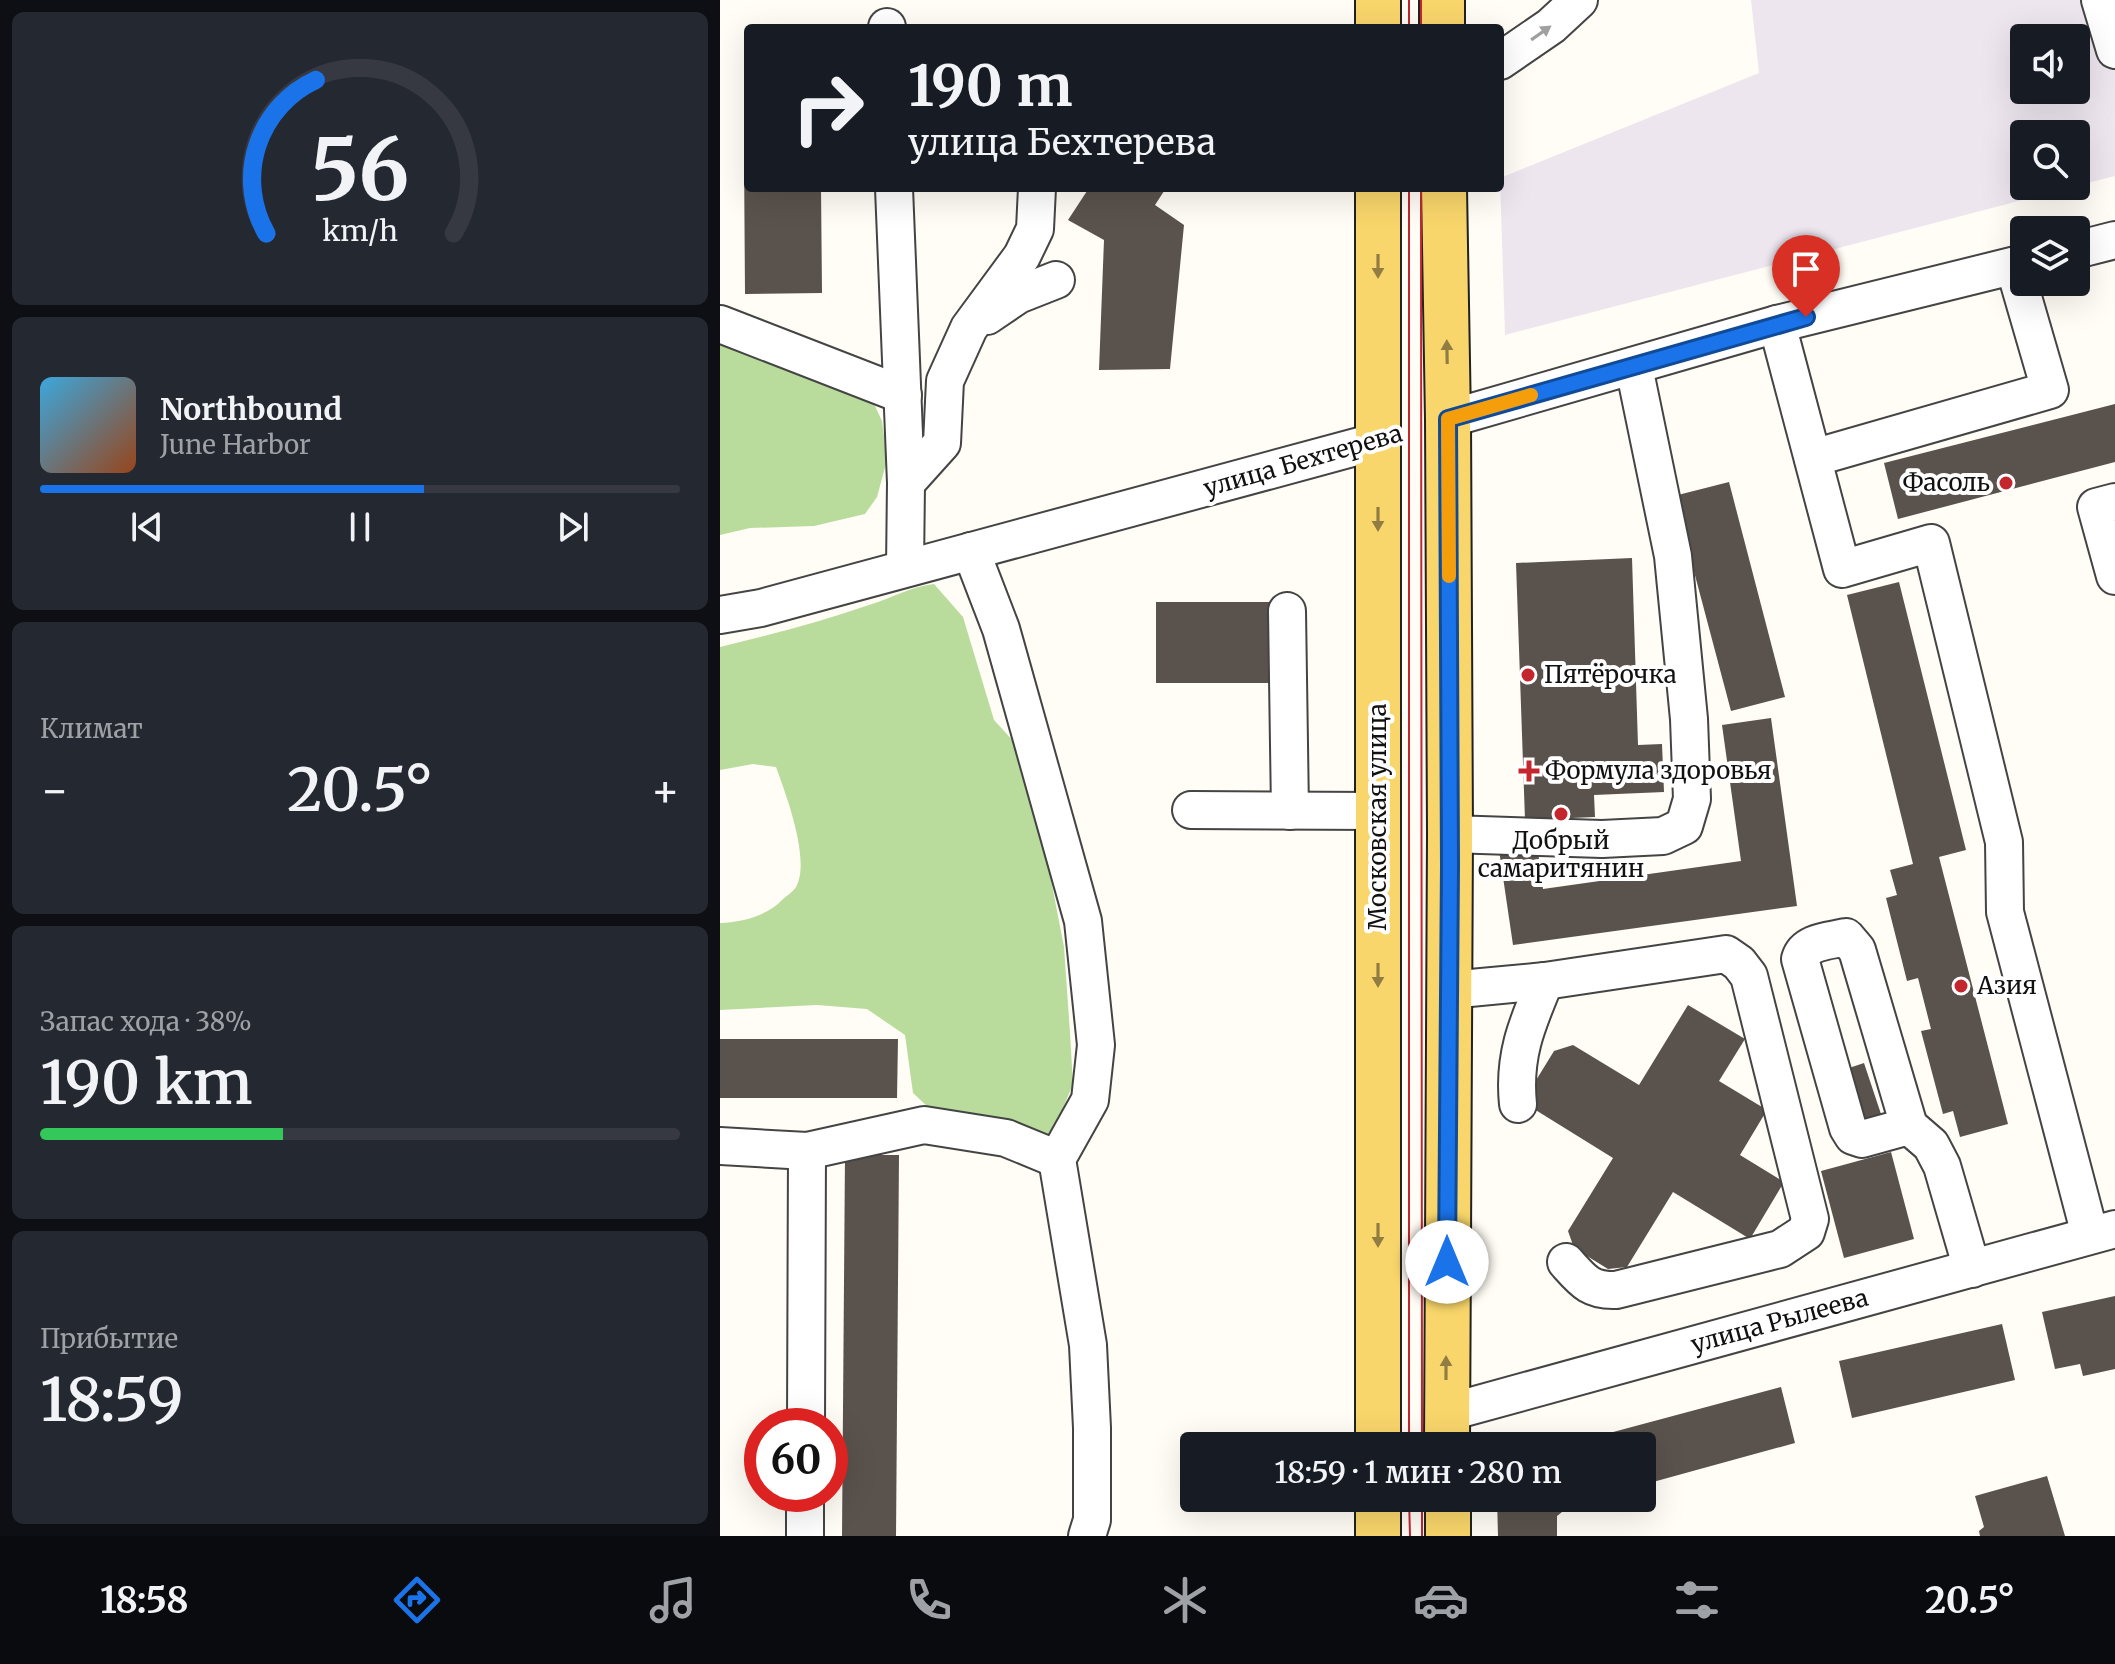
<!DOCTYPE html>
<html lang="ru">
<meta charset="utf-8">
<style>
:root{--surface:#171b24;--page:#242831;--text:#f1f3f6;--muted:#9ea1a6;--line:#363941;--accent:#1a73e8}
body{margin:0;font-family:Merriweather,serif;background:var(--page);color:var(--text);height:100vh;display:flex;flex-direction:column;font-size:30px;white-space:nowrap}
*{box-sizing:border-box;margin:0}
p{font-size:26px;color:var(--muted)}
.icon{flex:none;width:44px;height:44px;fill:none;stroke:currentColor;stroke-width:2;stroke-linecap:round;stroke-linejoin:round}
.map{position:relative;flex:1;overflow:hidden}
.sheet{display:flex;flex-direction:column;gap:12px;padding:12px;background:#0d0f14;width:720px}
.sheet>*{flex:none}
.guide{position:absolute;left:24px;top:24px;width:760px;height:168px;border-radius:8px;box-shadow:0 8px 32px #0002;background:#171b24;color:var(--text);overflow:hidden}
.fabs{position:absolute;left:1290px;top:24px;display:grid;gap:16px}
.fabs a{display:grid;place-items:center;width:80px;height:80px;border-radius:8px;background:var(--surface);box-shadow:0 8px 32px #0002;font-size:40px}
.speed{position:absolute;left:24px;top:1408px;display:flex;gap:16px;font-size:40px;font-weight:700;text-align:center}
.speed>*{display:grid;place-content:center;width:104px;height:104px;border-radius:50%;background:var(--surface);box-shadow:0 8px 32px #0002;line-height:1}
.speed .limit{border:12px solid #d22;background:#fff;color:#111}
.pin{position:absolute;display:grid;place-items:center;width:68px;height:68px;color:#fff;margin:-82px -34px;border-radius:50% 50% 50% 0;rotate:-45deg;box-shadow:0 0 8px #0007}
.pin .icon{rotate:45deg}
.me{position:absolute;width:88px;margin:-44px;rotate:0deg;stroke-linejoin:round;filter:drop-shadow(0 0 6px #0008)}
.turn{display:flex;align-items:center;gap:28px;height:168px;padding:0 32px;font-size:36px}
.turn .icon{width:104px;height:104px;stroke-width:2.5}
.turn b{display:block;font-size:56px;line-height:68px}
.big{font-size:60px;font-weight:600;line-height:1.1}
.sheet .card{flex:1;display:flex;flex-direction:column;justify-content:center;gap:12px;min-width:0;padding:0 28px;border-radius:12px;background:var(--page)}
.sheet .dial{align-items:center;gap:0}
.dial svg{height:208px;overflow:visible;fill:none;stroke:var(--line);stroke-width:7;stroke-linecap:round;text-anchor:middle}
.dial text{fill:var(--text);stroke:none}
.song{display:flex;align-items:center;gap:24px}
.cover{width:96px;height:96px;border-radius:12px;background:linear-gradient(135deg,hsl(200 70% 55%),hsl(20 70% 35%))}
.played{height:8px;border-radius:4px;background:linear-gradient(90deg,var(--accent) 60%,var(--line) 60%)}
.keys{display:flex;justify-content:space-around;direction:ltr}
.heat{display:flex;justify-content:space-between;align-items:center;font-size:44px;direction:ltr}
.charge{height:12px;border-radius:6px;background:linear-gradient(90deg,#34c759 38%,var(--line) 0)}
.trip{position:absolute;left:460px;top:1432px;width:476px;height:80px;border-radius:8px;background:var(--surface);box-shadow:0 8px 32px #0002;font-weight:600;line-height:80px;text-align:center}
.menu{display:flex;height:128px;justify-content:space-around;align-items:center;background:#090b0e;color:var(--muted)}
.menu .icon{width:56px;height:56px}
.menu .selected{color:var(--accent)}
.menu b{font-size:36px;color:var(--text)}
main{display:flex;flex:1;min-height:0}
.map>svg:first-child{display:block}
.industrial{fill:#eee6ef;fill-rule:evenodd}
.forest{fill:#b9dc9c}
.building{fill:#5a524d}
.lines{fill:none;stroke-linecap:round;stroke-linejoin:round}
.minor-casing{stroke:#444;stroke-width:40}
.major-casing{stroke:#222;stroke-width:48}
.minor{stroke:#fff;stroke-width:36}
.major{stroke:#f9d66b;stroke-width:44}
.tram{stroke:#c4262e;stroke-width:2}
.oneway{fill:#a0a0a0}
.oneway2{fill:#917d42}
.route-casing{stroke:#114b97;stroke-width:20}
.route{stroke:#1a73e8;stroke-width:14}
.slow{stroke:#f59e0b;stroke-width:14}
.poi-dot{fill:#c4262e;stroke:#fff;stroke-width:3}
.labels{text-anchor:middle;stroke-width:8;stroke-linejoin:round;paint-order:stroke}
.street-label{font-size:24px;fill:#111;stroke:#fff}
.poi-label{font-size:24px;fill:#111;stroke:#fff;text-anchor:start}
</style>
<main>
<section class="sheet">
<div class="card dial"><svg viewBox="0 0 100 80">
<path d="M14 69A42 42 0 1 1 86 69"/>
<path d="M14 69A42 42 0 0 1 33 10" stroke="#1a73e8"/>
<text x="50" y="56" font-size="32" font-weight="700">56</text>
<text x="50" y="72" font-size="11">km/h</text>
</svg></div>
<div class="card">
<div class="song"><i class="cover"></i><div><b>Northbound</b><p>June Harbor</p></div></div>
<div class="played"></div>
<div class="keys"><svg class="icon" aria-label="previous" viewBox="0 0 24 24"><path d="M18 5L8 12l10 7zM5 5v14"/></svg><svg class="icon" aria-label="pause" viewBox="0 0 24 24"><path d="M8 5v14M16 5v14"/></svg><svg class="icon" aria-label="next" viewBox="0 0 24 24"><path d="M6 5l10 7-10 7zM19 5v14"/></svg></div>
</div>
<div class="card"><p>Климат</p>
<div class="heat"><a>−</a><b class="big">20.5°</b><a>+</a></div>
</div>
<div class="card"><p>Запас хода · 38%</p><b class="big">190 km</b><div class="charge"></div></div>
<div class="card"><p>Прибытие</p><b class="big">18:59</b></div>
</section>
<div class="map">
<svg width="1395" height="1536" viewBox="0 0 1395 1536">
<rect width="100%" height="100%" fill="#fffdf5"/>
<path class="industrial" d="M1031,0H1395V176L1356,186V134H1304V186H1356L785,335L780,178L1039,73ZM1304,38H1356V90H1304Z"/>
<g class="forest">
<polygon points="0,338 133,391 155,406 162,421 167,460 157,497 145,514 94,526 30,528 0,535"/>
<path d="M214,584L243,617L274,720L307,756L344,947L350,1033L353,1084L331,1137L223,1121L193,1093L185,1035L147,1009L97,1005L0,1010V923C22,922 47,916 62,900C66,896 73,892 76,887C91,861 66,794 56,767L33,764L0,770V647C50,635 100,622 149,605C172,598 190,587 214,584Z"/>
</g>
<g class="building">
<polygon points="24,155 28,155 28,188 101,188 102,293 25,294"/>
<polygon points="369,188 446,188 435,205 464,225 450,369 379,370 384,240 348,220"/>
<polygon points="1395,404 1395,462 1178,519 1164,463"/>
<polygon points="1009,482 1065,697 1011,711 954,496"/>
<polygon points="912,558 918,745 942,744 944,792 874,795 875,817 805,820 796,563"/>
<polygon points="1179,582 1246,850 1219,857 1288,1124 1240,1137 1233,1111 1223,1114 1201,1031 1211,1029 1198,978 1187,981 1166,898 1177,895 1170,870 1193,864 1127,595"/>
<polygon points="436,602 550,602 551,683 436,683"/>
<polygon points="1051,718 1077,906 793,945 779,850 817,844 823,889 1021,861 1002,725"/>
<polygon points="968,1005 1025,1039 999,1081 1047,1110 1020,1155 1064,1182 1030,1239 953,1192 907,1267 888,1269 854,1248 848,1231 893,1158 814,1109 810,1090 834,1051 853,1045 919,1085"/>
<polygon points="0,1039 178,1039 177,1098 0,1098"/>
<polygon points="1144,1063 1161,1114 1137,1121 1120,1071"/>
<polygon points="1171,1152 1194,1239 1124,1258 1101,1171"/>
<polygon points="125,1155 179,1155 176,1536 122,1536"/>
<polygon points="1395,1296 1395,1369 1363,1376 1360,1364 1335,1369 1322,1312"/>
<polygon points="1282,1324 1295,1380 1132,1418 1119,1361"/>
<polygon points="1061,1387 1075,1443 922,1485 922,1446 841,1446"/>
<polygon points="1327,1476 1345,1536 1260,1536 1259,1531 1264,1527 1255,1496"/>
<polygon points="777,1498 870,1498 870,1499 852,1504 837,1516 837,1536 778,1536"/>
</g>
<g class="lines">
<defs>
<g id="minor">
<polyline points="1380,0 1395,50"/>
<polyline points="167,27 167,28"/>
<polyline points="780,61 831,26 859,0"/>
<polyline points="174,188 186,483 185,568"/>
<polyline points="1356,250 1395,240"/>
<polyline points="267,316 298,295 336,280"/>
<polyline points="0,324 183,395"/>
<polyline points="1057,324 1122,569 1211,543 1284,842 1285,912 1370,1235"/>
<polyline points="728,419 1057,324 1304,263"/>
<polyline points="1093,458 1330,390 1294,266"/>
<polyline points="186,483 222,443 225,381 249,328 302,256 315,229 317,188"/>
<polyline points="1395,502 1376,507 1395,576"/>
<polyline points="251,551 281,629 363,921 376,1045 370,1100 337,1159 368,1345 372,1428 372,1520 367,1536"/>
<polyline points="567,611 570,811"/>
<polyline points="0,615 41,608 658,441"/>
<polyline points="471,810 658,811"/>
<polyline points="730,834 882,839 943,836 964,826 972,799 969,719 953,556 914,367"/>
<path d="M729,990L825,981L1006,954L1019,963L1029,976L1090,1219L1086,1232L1060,1249L896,1290C870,1291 863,1281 846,1262"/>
<path d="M798,1104C793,1056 807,1024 825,981"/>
<path d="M1189,1126L1142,1139L1133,1136L1128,1128L1080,959C1085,941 1110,941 1126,937L1137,950L1189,1126L1211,1145L1222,1166L1252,1269"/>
<polyline points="0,1146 87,1151 204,1125 286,1138 337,1159"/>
<path id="s1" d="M726,1413L1395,1229"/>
<polyline points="86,1426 87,1151"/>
<polyline points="85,1536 85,1494"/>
</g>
<g id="major">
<polyline points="658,0 658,28"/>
<polyline points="722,0 722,28"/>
<polyline points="724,188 728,419 730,834 727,1446"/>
<polyline points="658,1446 658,188"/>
<polyline points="728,1498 728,1536"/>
<polyline points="658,1536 658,1498"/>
</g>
</defs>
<use href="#minor" class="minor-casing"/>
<use href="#major" class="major-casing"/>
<use href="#minor" class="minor"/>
<use href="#major" class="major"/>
<g class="tram">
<polyline points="689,28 689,0"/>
<polyline points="701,28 701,0"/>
<polyline points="689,188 689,1446"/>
<polyline points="701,188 702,1446"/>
<polyline points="689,1498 690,1536"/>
<polyline points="702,1498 702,1536"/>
</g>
</g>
<defs><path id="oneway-solid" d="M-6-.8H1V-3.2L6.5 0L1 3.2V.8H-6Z" transform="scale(2)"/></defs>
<use class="oneway" href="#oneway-solid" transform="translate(821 33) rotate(-35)"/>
<g class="oneway2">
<use href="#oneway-solid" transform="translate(658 266) rotate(90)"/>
<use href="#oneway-solid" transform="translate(727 352) rotate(-91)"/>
<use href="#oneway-solid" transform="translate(658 519) rotate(90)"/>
<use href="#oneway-solid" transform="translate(658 975) rotate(90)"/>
<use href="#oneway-solid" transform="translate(658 1235) rotate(90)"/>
<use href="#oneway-solid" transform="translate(726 1368) rotate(-90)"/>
</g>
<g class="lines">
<defs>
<polyline id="route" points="727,1262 730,865 728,419 1086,317"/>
</defs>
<use href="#route" class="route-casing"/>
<use href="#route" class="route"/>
<polyline class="slow" points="729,576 728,419 811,395"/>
</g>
<g class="poi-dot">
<circle cx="1286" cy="483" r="8"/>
<circle cx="808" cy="675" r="8"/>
<path d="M805 759h8v8h8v8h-8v8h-8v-8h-8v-8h8z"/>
<circle cx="841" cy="814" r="8"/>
<circle cx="1241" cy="986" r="8"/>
</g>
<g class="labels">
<g class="street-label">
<text transform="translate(583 461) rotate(-16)" y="8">улица Бехтерева</text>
<text transform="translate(658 817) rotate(-90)" y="8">Московская улица</text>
<text dy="8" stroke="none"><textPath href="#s1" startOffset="346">улица Рылеева</textPath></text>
</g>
<g class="poi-label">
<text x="1270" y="491" text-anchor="end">Фасоль</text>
<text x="824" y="683">Пятёрочка</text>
<text x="825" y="779">Формула здоровья</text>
<text x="841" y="849" text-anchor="middle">Добрый<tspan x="841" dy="28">самаритянин</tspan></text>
<text x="1257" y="994">Азия</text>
</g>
</g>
</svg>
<div class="fabs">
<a><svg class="icon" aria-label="sound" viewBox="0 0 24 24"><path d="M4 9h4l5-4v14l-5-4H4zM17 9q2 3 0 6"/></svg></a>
<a><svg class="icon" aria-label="search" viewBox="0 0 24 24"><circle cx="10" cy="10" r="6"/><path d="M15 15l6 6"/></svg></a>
<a><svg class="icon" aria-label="layers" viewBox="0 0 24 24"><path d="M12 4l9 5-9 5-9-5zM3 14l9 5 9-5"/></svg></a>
</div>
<div class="speed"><div class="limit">60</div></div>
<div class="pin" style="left:1086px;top:317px;background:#d93025"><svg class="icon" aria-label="arrive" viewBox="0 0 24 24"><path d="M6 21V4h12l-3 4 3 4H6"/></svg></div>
<svg class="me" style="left:727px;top:1262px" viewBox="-20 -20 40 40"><circle r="19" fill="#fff"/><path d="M0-13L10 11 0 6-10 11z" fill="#1a73e8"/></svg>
<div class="trip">18:59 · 1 мин · 280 m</div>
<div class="guide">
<div class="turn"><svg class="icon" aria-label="right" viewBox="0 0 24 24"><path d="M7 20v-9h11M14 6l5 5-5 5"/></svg><div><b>190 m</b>улица Бехтерева</div></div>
</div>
</div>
</main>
<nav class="menu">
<b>18:58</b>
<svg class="icon selected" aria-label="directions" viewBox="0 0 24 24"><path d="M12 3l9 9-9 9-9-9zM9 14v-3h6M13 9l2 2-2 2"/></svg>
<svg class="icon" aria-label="music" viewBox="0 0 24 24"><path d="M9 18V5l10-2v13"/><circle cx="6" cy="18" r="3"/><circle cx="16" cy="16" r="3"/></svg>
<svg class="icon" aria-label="phone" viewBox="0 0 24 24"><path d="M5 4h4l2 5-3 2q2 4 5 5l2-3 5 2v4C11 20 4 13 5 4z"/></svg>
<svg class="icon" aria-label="climate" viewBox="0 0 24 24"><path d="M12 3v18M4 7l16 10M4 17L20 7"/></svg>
<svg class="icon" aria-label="car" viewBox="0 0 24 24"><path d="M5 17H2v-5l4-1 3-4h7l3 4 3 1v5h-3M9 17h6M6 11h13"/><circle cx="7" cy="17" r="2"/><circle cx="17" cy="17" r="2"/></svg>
<svg class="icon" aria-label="filters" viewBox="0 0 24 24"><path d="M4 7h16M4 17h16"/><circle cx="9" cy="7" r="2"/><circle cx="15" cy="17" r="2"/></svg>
<b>20.5°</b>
</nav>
